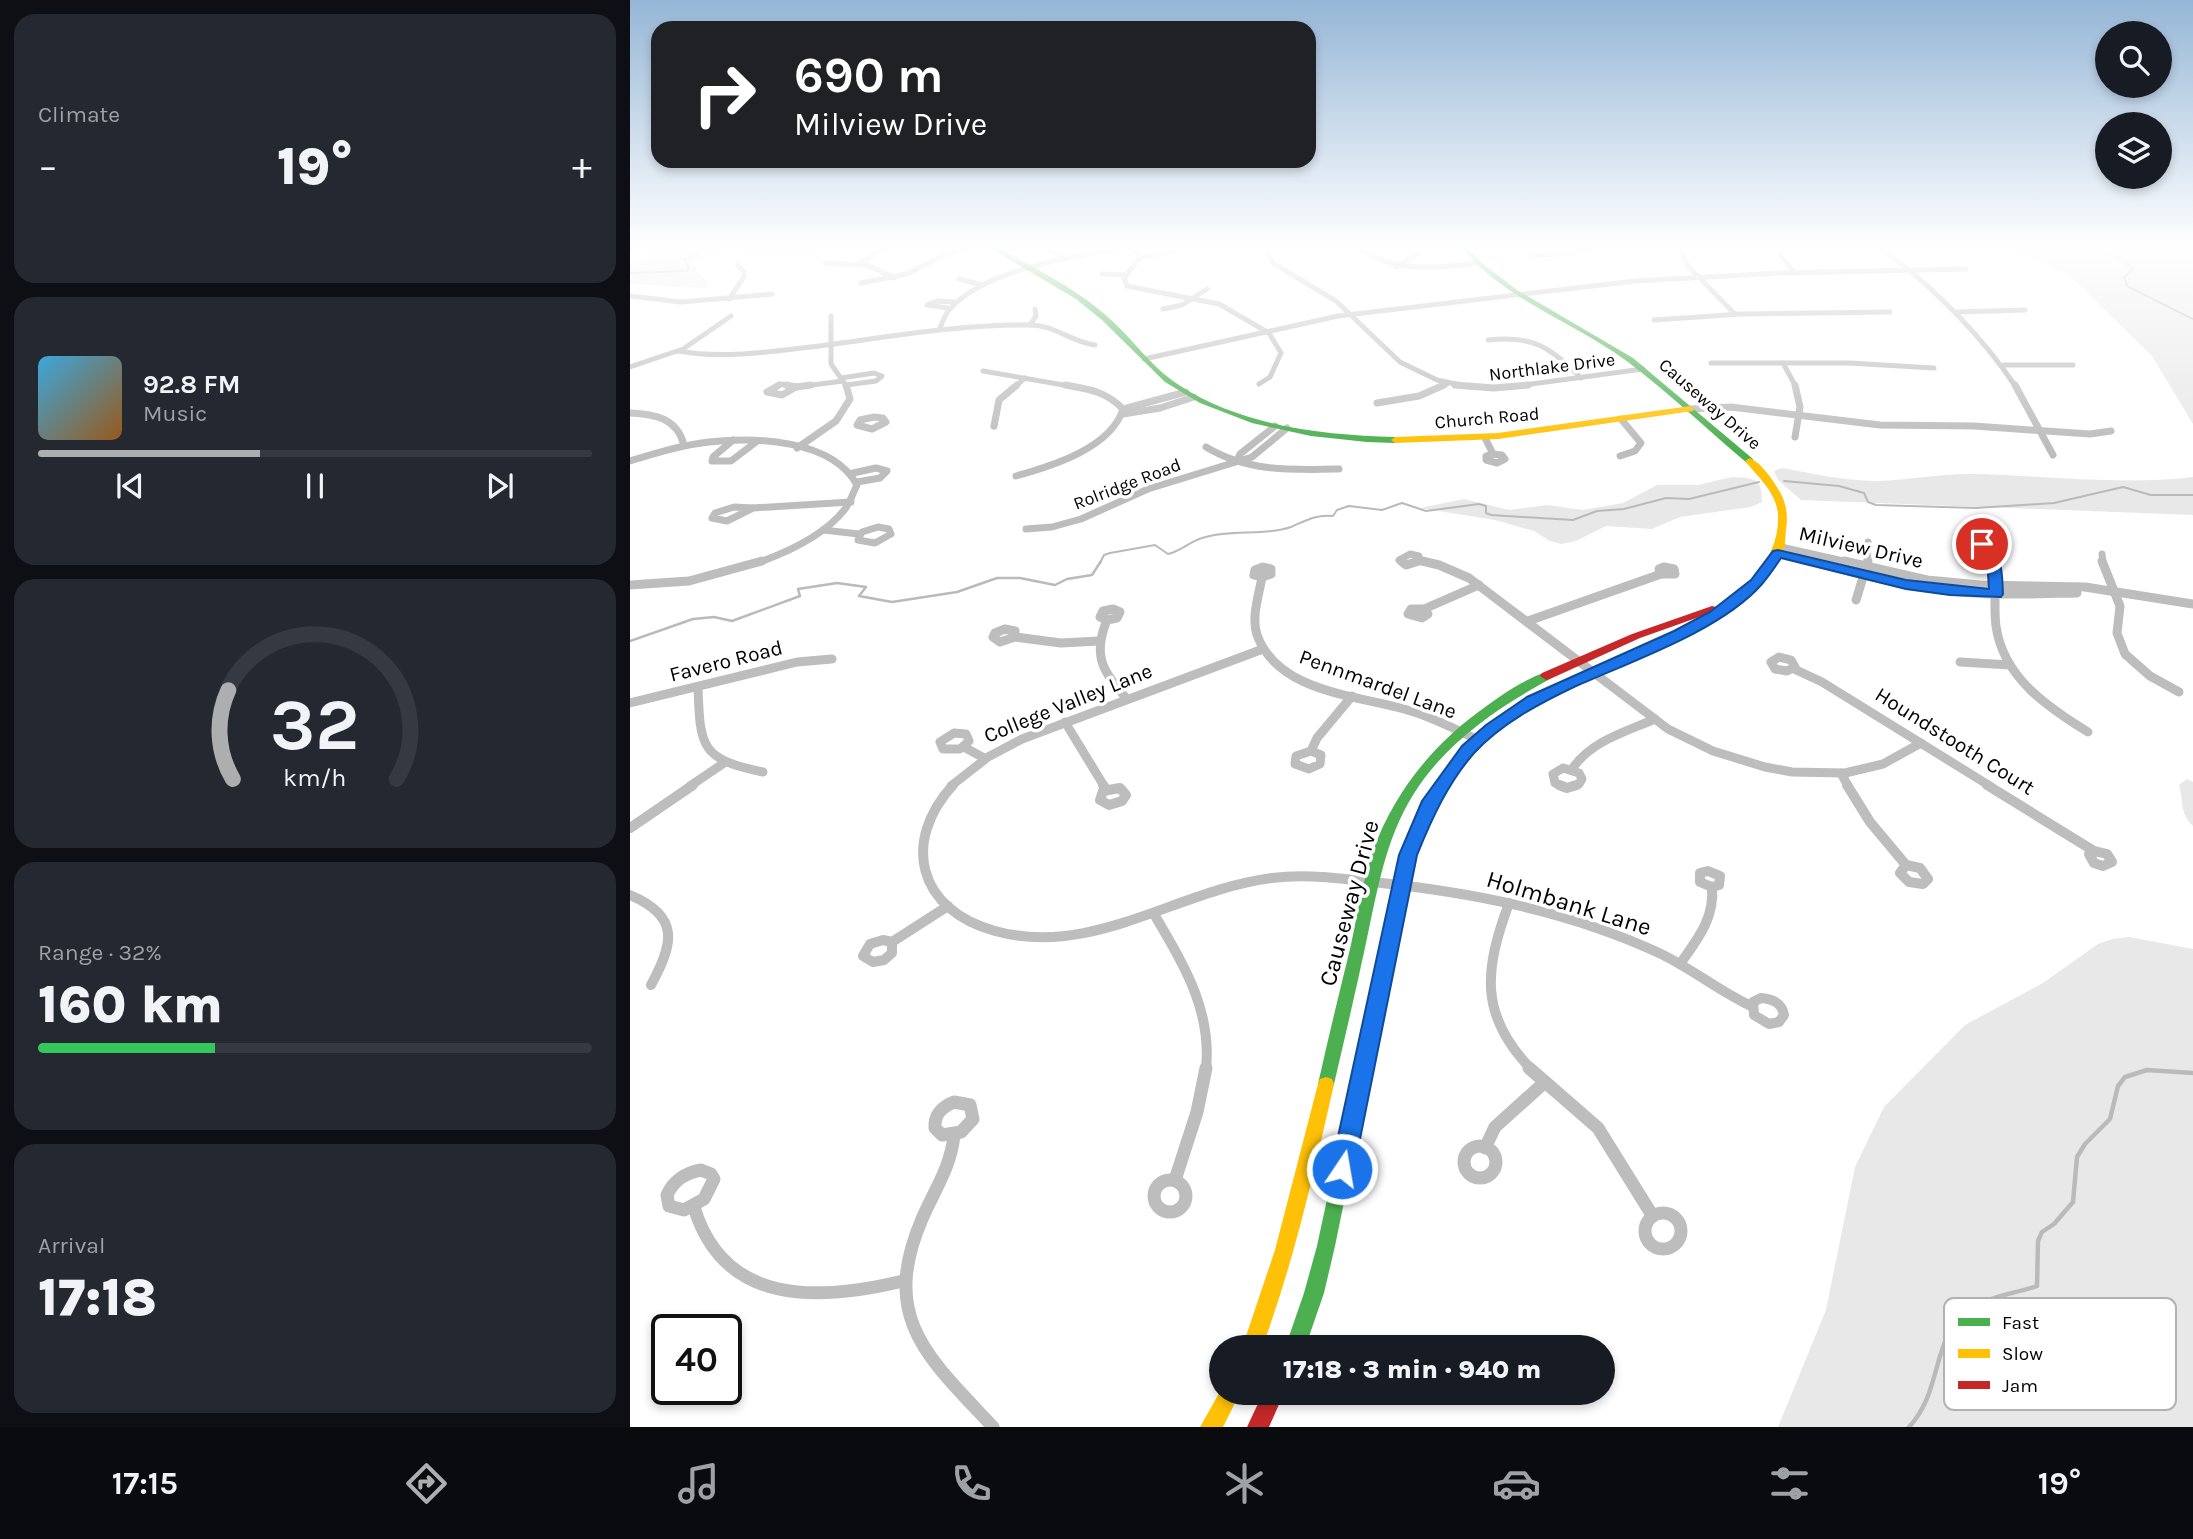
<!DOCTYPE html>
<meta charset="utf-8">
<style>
:root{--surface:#171b24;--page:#242831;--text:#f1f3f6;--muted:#9ea1a6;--line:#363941;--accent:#adaeaf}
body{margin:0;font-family:Karla,sans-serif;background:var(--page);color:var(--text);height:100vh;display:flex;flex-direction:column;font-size:26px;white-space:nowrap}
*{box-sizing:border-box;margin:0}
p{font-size:23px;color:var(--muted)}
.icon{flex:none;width:38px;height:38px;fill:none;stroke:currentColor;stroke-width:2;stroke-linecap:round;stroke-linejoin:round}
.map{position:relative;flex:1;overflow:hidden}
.drawer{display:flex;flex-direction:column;gap:14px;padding:14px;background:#0d0f14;width:630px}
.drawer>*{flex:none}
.hud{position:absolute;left:21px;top:21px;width:665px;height:147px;border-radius:21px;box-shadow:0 4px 10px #0003;background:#202124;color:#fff;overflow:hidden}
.fabs{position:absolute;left:1465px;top:21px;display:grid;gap:14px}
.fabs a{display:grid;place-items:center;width:77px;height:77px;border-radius:50%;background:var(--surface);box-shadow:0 4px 10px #0003;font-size:35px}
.speed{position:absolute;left:21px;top:1314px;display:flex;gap:14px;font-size:35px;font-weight:700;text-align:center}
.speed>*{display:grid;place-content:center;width:91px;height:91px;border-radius:50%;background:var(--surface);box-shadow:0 4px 10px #0003;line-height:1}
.speed .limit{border:4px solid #111;border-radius:10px;background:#fff;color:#111}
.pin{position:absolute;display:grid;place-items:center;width:60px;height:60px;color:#fff;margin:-30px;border:4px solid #fff;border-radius:50%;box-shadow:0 2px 7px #0007}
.me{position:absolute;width:77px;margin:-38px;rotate:12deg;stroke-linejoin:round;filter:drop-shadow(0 0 5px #0008)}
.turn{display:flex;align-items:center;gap:24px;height:147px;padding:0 28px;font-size:32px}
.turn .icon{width:91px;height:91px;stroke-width:2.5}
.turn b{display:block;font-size:49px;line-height:60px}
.big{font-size:52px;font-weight:800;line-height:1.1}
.drawer .card{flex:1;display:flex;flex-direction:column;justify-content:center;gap:10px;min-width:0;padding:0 24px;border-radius:21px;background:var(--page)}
.drawer .dial{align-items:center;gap:0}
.dial svg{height:182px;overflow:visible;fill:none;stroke:var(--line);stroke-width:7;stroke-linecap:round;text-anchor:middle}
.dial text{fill:var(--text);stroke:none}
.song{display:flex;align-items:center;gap:21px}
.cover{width:84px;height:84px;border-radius:10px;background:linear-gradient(135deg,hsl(200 70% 55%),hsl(30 70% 35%))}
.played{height:7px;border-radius:4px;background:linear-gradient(90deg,var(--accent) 40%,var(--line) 40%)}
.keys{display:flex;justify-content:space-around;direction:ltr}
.heat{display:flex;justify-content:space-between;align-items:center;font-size:38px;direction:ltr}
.charge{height:10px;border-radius:5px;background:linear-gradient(90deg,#34c759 32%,var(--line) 0)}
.trip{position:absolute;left:579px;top:1335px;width:406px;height:70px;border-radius:35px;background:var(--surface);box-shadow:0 4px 10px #0003;font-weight:800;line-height:70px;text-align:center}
.tabs{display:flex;height:112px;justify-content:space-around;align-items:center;background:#090b0e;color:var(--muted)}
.tabs .icon{width:49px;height:49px}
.tabs .active{color:var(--accent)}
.tabs b{font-size:32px;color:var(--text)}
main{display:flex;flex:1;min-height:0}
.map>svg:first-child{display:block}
.green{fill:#e8e8e8}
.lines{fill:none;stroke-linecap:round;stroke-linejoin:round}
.stream-far2{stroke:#bababa;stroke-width:2}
.stream-far1{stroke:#bababa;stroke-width:2.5}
.stream{stroke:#bababa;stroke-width:4.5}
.street-far4{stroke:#bdbdbd;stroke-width:5}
.street-far3{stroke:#bdbdbd;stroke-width:7}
.street-far2{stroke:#bdbdbd;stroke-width:9}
.street-far1{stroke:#bdbdbd;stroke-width:10}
.street{stroke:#bdbdbd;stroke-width:13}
.fast{fill:#4caf50;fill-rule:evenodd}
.slow{fill:#ffc107;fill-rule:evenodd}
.jam{fill:#c62828;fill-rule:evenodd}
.route{fill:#1a73e8;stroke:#114b97;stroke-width:2}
.labels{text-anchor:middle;stroke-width:7;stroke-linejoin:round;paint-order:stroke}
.far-street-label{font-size:18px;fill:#000;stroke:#fff}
.street-label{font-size:21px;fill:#000;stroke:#fff}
.near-street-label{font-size:24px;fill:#000;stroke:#fff}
.key{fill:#fff;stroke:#b2b2b2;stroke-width:2}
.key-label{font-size:19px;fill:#000}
</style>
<main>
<section class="drawer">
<div class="card"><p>Climate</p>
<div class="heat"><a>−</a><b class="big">19°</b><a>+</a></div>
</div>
<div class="card">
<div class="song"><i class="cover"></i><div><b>92.8 FM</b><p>Music</p></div></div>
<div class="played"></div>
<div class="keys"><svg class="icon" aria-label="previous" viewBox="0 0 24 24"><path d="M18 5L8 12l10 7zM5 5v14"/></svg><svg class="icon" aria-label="pause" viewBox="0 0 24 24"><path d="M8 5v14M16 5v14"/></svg><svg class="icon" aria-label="next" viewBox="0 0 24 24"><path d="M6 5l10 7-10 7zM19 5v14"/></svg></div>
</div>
<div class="card dial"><svg viewBox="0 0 100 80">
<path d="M14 69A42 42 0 1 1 86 69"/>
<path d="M14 69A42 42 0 0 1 12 30" stroke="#adaeaf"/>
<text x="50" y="56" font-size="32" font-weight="700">32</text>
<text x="50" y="72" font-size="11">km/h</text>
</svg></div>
<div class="card"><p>Range · 32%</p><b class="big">160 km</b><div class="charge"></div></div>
<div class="card"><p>Arrival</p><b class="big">17:18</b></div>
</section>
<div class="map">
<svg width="1563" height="1427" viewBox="0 0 1563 1427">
<rect width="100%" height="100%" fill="#fff"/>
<g class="green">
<path d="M38,247H214C194,251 169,256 148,256C127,255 78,243 64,265L68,273L78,282V286L72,288L0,284V264L16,261L18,254Z"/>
<polygon points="1377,247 1563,247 1563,424 1522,356 1440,276"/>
<path d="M1152,468C1184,474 1216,481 1248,481C1278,480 1308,474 1339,474C1413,475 1489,486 1563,477V515L1171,500L1148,480L1144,471Z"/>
<path d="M1102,477C1125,478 1132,478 1132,502L1121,507L1050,517L1022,529L976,526L946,541L931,544L920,541L904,531L865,520L790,508L834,499L879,510L917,505L953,510L993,503L1027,485H1068Z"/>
<path d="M1557,779L1563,782V826C1549,813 1554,801 1549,785Z"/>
<polygon points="1499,937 1563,949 1563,1427 1148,1427 1196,1310 1225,1167 1254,1107 1335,1025 1413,983 1468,944 1482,939"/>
</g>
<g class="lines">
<g class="stream-far2">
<polyline points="1468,247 1504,268 1494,277 1497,286 1563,319"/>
<polyline points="0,273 57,271 59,267 54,260 68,254 63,251 89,247"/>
<polyline points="1154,481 1209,486 1234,493 1238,502 1246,505 1346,508 1424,503 1493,487 1521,495 1563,495"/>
<path d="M470,563L474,555L480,553L525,545L538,554C551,551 559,542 572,538C599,529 635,536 661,527C675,521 686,514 703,516L707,510L719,506L752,510L772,503L796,511L849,504L856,506V513L861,515L943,520L967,511L994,509L1036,498L1059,499L1129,482"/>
</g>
<polyline class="stream-far1" points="0,641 63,619 84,617 102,621 170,596 168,589 207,583 236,587 229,596 262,602 327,592 367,578 390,578 425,585 437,579 462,575 471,561"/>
<path class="stream" d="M1279,1427C1315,1389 1299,1332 1345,1306C1364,1295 1387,1293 1407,1286L1408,1241L1412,1232L1424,1224L1443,1202L1447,1157L1455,1144L1480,1119L1488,1086L1495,1077L1517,1070L1563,1073"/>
<g class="street-far4">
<polyline points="413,247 433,257"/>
<polyline points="498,247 511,256 494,278 497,286 589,304 639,333 651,353 640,377 629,384"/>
<polyline points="635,247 643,263 706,301 770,362 807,380 840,387"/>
<path d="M727,247C765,274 805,268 849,263"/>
<polyline points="1049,247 1058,266 1105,314"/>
<polyline points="1153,247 1150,255 1165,273"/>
<path d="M1250,247C1303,287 1349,332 1386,387"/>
<polyline points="371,253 390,247"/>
<polyline points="901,256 942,253 963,247"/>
<polyline points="511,257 546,251"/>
<polyline points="195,263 237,265 265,278"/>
<polyline points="229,264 255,247"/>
<polyline points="766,267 788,254"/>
<polyline points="472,274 497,275"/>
<polyline points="329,279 353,285"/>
<polyline points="231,283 277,274 312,256 340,247"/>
<polyline points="0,296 51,302 142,294"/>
<polyline points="99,299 114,277 114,271 107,265"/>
<polyline points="317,308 297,305 307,301 324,302"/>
<polyline points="533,309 552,305 577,289"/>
<polyline points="1327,312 1395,310"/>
<polyline points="201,316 201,364 217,387"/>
<polyline points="1024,320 1111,314 1260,312"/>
<polyline points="400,325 406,316 405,309"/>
<path d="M309,330C312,324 314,316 319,310C354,269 441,258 492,247"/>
<path d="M858,340C903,335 920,347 951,378"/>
<path d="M48,351C93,359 136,352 181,347C253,338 327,324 400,325C425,325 441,342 465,345"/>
<polyline points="514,359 708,316 1005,281 1151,273 1336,269"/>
<polyline points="1081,363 1219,363 1304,368"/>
<polyline points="1153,363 1166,387"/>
<polyline points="1373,365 1443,365"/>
<polyline points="0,367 53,349 101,316"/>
<polyline points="353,371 445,387"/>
<polyline points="211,378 244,373 252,376 246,381 216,385"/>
<polyline points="146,387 151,384 165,387"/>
<polyline points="167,387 213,381"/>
<polyline points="385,387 395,378"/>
<polyline points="810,387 817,384"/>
<polyline points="879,387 1013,369"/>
</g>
<g class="street-far3">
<polyline points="149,385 137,392 152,395 166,387"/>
<polyline points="156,385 166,387"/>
<polyline points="825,385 864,388 898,385"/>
<polyline points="1165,385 1170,407 1165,437"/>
<polyline points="1385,385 1423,455"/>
<polyline points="166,387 181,385"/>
<polyline points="747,403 789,396 814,385"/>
<polyline points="497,408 556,392"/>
<polyline points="1060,409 1101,407 1250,425 1344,426 1460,434 1481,431"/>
<path d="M0,413C25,414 47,418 54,445"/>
<polyline points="493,414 530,408 564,397"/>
<polygon points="244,417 253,418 256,422 242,429 227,425 230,420"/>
<polyline points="364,426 369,400 387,385"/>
<polyline points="855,438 863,454"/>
<polyline points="103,440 83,457 82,461 101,461 126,442"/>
<path d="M576,447C617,472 662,470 709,469"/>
<polyline points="167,448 206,421 220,399 216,385"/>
<polygon points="863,454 872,455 875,459 867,463 856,460 856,456"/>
<polyline points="990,456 1005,451 1011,443 991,419"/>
<path d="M0,461C26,453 52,445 79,442C126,437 202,439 227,485C223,493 220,503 215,509C194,536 158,552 127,563"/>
<polyline points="607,461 610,454 645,426"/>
<polyline points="223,473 246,468 257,471 250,478 227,482"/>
<path d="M386,476C422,466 481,448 493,409C476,391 458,389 435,385"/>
<polygon points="104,507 123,508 97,521 82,518 85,513"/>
<polyline points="123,508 221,502"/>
<polygon points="248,527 259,529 261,534 245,543 228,540 232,532"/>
<polyline points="396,529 422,527 451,519 518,489 622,457 657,428"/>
<polyline points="193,530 229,534"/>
<polyline points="1352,544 1363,563"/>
<polyline points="1151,547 1222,563"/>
<polyline points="1148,554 1187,563"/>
<polyline points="1472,554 1473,563"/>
<polyline points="790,561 800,563"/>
<polyline points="773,563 769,560 780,554 789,556 790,561"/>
<polyline points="783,563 790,561"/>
<polyline points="1237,563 1238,542"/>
</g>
<g class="street-far2">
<polyline points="771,561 776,565 789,561"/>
<polyline points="792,561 809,565 839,578 1038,729 1083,751 1135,767 1162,772 1215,773 1253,764 1291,743"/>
<path d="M1180,561C1224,572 1267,585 1312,590C1357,596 1402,594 1447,593"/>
<polyline points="1214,561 1297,580 1350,585 1455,587 1563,604"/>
<path d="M1362,561C1368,583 1363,604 1366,626C1373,677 1417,707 1458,732"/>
<polyline points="1472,561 1490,606 1487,633 1495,654 1520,676 1549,692"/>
<polygon points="633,567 641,569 641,574 632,577 624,575 625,570"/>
<polygon points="1034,567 1044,569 1045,574 1031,574 1029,569"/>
<path d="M632,577C629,595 621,617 627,635C649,695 733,695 784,712C806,719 827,730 848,740"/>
<polyline points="0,585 59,581 132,561"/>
<polyline points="1226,600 1238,561"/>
<polygon points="483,609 490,612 487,618 477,620 470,617 473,611"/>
<polygon points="781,609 794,609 798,614 792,618 778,614"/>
<polyline points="794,609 849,585"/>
<path d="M477,620C462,656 473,672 497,699"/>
<polyline points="898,621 1031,574"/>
<polygon points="375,629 385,631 385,637 370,642 363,637 365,633"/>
<polyline points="385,637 431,643 469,641"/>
<polygon points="1149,657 1161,660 1165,667 1157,671 1145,669 1141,662"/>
<polyline points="1330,662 1380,665"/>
<polyline points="1164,669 1192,682 1360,786"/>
<path d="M68,687C70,748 71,759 133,772"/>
<polyline points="0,703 167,662 202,659"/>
<polyline points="435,722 474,786"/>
<polygon points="324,733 336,734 339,741 330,749 313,749 310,742"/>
<polyline points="334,747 354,758"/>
<polygon points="681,751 691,755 690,764 679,769 665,764 666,756"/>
<polyline points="681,751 687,738 722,696"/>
<path d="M942,769C961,741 995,732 1025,719"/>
<polyline points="1211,773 1218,786"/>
<polyline points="60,786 94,763"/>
<polyline points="321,786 358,757 392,739 633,649"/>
<polyline points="933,786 925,783 923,774 933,768 949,773 952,779 949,784 942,786"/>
</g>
<g class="street-far1">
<path d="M323,785C271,842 288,910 365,931C463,958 547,890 642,878C675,874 709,878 742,882C840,892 939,911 1029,953C1061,968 1089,991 1121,1006"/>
<polyline points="473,785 476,789"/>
<polyline points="929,785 937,788 947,785"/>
<polyline points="1217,785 1240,822 1276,865"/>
<polyline points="1357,785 1464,851"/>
<polygon points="490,788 496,795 492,801 479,805 470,800 473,791"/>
<polyline points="0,828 63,785"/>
<polygon points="1464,851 1477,854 1482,862 1473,866 1464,863 1459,854"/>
<polygon points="1276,865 1290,868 1298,879 1293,884 1279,882 1270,873"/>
<polygon points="1078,871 1090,876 1089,885 1082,887 1070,882 1070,873"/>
<path d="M0,895C50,916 44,943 21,985"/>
<path d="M879,903C855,969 848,1014 901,1069"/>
<path d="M524,914C553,964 582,1009 576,1069"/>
<polygon points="253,940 262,942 262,953 254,960 243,962 233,956 240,944"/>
<polyline points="262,942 318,906"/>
<path d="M1050,964C1067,940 1085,918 1082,887"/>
<path d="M1131,998C1143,999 1152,1003 1154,1015L1149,1022L1139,1024L1124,1015L1123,1002Z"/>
</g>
<g class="street">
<polyline points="899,1068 968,1128 1022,1215"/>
<path d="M324,1102L340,1105L343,1119L331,1132L312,1135L305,1128C304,1114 312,1107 324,1102Z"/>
<path d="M324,1135C321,1167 304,1191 292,1219C249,1319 299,1358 363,1427"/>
<circle cx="850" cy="1162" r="16"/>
<polyline points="855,1148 865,1127 915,1082"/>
<path d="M71,1170L81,1174L84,1179L74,1199L54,1210L39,1206L37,1195C44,1180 55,1173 71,1170Z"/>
<circle cx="540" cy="1196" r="16"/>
<polyline points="545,1180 567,1112 576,1068"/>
<path d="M64,1207C94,1307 190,1301 273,1281"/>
<circle cx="1033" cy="1231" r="18"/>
</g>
<g class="fast">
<polygon points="0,247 17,247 0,251"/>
<path d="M358,247H366C405,268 446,288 479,318C503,339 521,367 549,385C612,426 691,435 765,437L769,440L765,443L737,442L681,436L622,423L570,403L535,382L472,320L446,299Z"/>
<path d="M831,247H837L852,263L887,290L1003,358L1123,459V463H1117C1078,430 1039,393 998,362C944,322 874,300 831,247Z"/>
<path d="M916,672L920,673L922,676L920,679C867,708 816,742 783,795C755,840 747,892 736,943C726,990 715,1037 704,1084L702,1089L696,1091L690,1089L688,1084C698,1039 709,994 720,949C727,917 732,883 743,851C763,795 800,748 847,713C867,698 892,680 916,672Z"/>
<path d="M883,708L889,712L887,715C837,754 807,795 785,855L705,1246L694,1293L675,1348H655L674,1293L687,1246L771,855C789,808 814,765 852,731C861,723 871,712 883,708Z"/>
</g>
<g class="slow">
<polygon points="1060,406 1064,409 1063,411 868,439 765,443 761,440 765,437 868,433"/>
<path d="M1120,458C1133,464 1144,482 1151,494C1157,506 1158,517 1156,530C1155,537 1156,545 1153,551C1120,615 1014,655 951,683C938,689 889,717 879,715L877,712L879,709C940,677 1006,653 1067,618C1086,607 1108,594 1123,578C1139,561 1149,539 1148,515C1147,493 1128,477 1115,461Z"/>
<path d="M696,1077L702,1079L704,1084C684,1173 664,1261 632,1348H612L645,1250L688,1084L690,1079Z"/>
<polygon points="592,1388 592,1393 610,1393 593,1427 570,1427"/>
</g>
<g class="jam">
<polygon points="1082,606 1086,607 1087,609 1086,611 1010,638 920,679 916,680 910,676 912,673 1002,634"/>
<polygon points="633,1393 654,1393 639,1427 617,1427"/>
</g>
</g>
<linearGradient id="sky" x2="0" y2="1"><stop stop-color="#95b6d6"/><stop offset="0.55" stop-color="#fff"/><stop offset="1" stop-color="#fff" stop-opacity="0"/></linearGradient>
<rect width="1563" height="447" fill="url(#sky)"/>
<path class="route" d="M1352,540C1373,548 1372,574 1373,594L1371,597L1320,595L1276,589L1151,558C1145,567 1139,576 1132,584C1092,630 1002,661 946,686C910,703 872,723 844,753C818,783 802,818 787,855L724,1169L720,1176L712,1179L704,1176L701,1169L769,855L792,801L832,746L856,725L897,697L1044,631L1080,612L1121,580L1143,551L1148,550L1276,580L1359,589L1357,559L1345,544Z"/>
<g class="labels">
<g class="far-street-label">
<text transform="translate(922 367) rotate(-7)" y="6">Northlake Drive</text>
<text transform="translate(1080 404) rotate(41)" y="6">Causeway Drive</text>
<text transform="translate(857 418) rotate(-5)" y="6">Church Road</text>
<text transform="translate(497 484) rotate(-21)" y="6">Rolridge Road</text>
</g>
<g class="street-label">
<text transform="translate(1231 547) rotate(13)" y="7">Milview Drive</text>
<text transform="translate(96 661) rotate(-14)" y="7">Favero Road</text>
<text transform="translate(748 684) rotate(20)" y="7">Pennmardel Lane</text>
<text transform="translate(438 703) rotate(-22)" y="7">College Valley Lane</text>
<text transform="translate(1325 741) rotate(32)" y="7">Houndstooth Court</text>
</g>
<g class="near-street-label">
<text transform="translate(719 903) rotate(-75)" y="8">Causeway Drive</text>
<text transform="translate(939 903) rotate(17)" y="8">Holmbank Lane</text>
</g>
</g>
<rect x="1314" y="1298" width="232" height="112" rx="10" class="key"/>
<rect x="1328" y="1318" width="32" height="8" fill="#4caf50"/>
<rect x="1328" y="1349" width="32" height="9" fill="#ffc107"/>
<rect x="1328" y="1381" width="32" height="8" fill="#c62828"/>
<g class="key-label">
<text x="1372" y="1329">Fast</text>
<text x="1372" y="1360">Slow</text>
<text x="1372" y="1392">Jam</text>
</g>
</svg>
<div class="fabs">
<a><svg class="icon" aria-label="search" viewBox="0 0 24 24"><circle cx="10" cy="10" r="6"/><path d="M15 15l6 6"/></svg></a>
<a><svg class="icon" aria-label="layers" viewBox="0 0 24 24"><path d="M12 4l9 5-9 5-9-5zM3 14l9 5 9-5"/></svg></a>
</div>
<div class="speed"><div class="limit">40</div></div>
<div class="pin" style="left:1352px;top:544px;background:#d93025"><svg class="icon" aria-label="arrive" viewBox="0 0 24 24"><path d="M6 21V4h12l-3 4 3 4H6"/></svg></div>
<svg class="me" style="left:712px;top:1169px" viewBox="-20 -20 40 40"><circle r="17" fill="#1a73e8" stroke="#fff" stroke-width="3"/><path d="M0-11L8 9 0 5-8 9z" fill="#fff"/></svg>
<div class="trip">17:18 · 3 min · 940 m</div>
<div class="hud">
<div class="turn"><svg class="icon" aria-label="right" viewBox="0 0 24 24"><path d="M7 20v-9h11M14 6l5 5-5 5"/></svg><div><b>690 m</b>Milview Drive</div></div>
</div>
</div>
</main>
<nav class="tabs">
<b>17:15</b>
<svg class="icon active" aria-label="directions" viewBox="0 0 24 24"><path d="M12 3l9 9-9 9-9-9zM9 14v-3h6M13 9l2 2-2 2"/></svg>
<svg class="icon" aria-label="music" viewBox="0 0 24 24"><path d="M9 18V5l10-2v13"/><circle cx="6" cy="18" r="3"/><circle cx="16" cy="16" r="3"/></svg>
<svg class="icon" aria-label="phone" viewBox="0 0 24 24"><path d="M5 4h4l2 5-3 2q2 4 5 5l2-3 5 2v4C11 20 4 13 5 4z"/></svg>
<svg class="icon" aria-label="climate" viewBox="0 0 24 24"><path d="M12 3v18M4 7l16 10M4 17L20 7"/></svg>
<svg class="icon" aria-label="car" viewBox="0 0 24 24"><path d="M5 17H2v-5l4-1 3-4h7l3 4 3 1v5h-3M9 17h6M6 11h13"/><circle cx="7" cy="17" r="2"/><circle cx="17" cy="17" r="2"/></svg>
<svg class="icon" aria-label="filters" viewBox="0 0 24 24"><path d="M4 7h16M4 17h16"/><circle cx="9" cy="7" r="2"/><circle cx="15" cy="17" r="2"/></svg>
<b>19°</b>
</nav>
